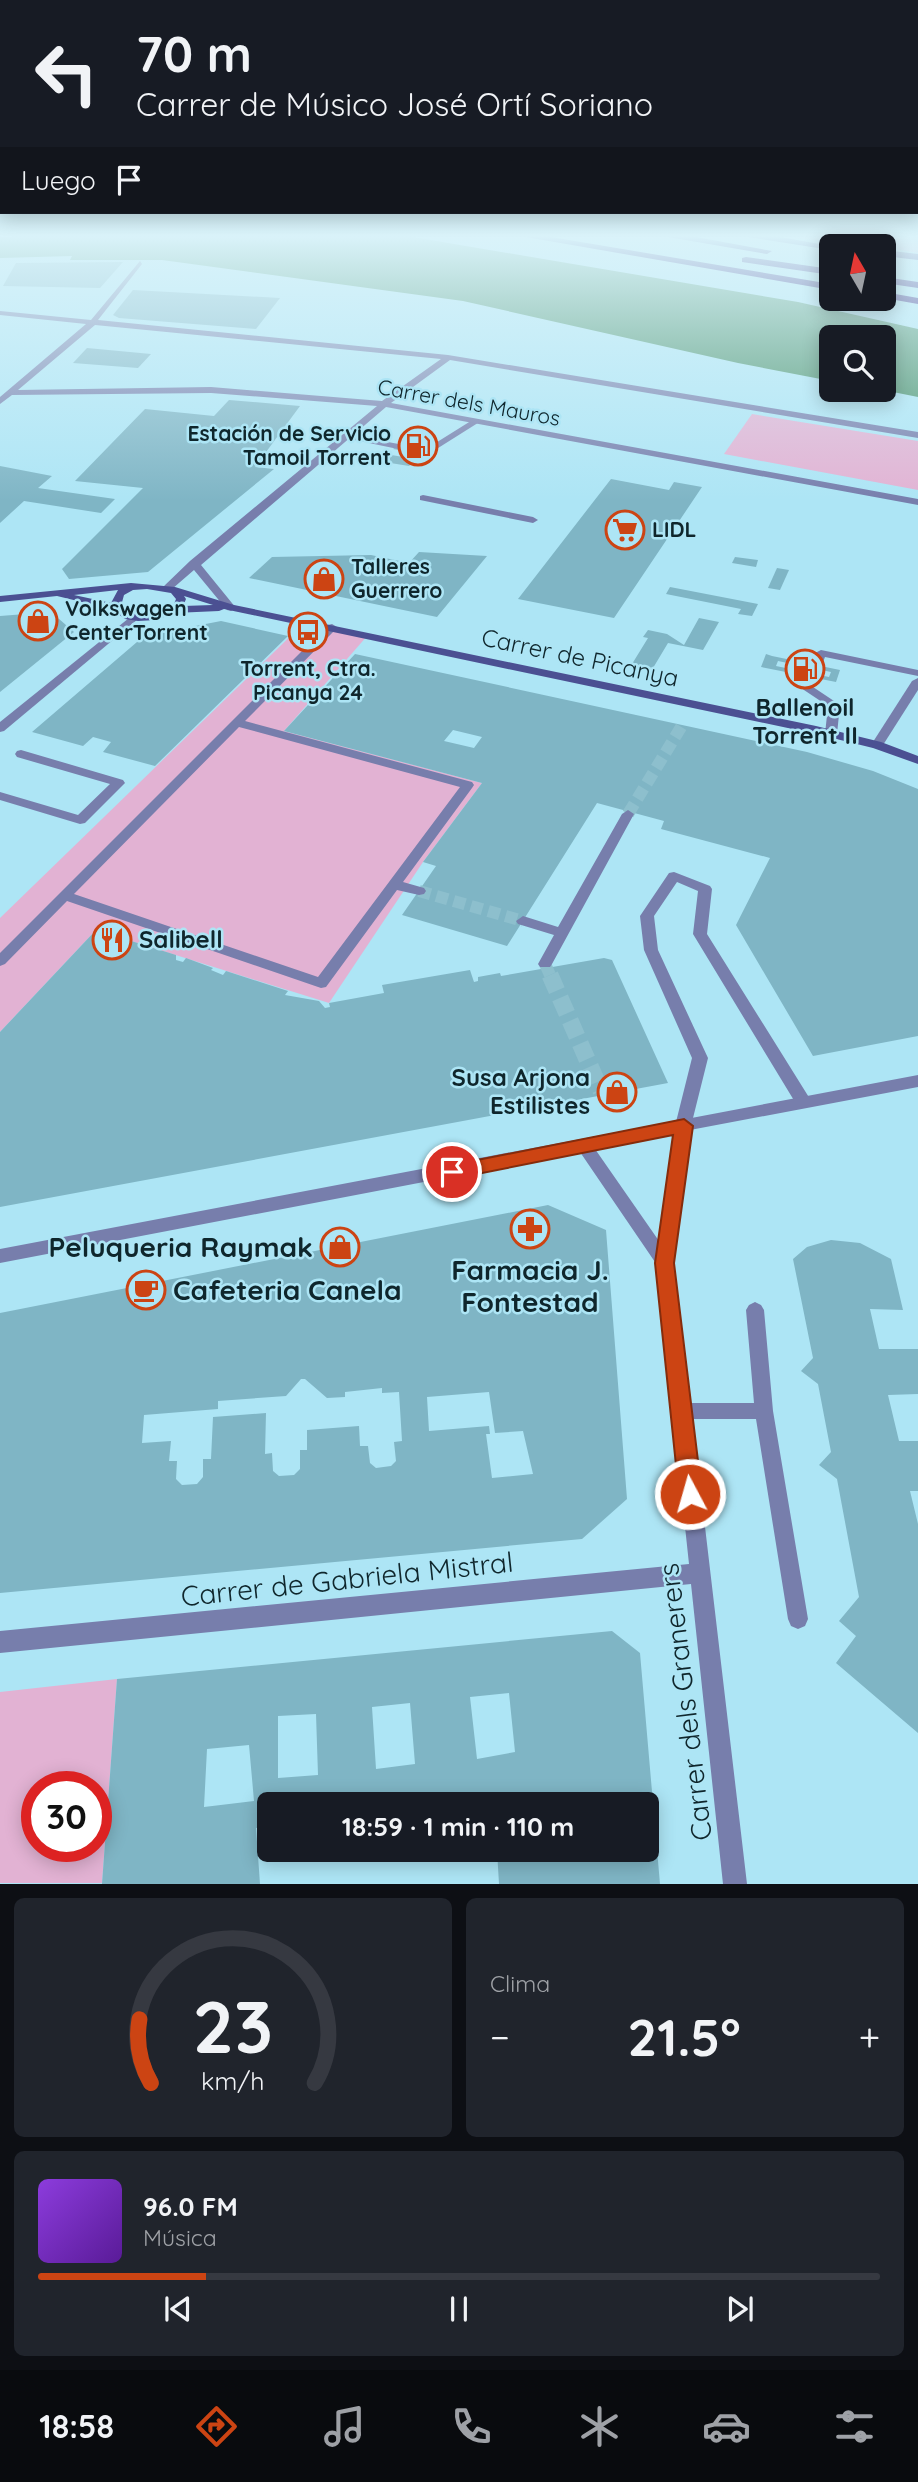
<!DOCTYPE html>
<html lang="es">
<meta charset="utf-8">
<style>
:root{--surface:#171b24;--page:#20242c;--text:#f1f3f6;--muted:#9ea1a6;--line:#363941;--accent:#cc4413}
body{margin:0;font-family:Quicksand,sans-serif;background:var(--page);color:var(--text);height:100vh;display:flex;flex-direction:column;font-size:26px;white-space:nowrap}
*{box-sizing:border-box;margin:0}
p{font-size:23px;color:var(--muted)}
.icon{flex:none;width:38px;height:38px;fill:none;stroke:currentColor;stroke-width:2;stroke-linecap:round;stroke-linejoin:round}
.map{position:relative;height:1884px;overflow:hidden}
.sheet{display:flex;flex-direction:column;gap:14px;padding:14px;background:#0d0f14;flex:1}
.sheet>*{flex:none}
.guide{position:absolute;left:0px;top:0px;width:919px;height:214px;box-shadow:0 4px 18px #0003;background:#171b24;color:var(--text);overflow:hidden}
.needle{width:46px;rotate:351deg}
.controls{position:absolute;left:819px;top:234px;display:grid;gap:14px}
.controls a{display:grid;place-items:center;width:77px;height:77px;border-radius:10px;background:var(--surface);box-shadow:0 4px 18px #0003;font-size:35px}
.speed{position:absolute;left:21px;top:1771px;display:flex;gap:14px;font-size:35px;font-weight:700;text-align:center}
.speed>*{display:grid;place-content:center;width:91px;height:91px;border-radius:50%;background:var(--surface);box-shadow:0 4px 18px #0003;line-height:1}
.speed .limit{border:10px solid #d22;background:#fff;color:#111}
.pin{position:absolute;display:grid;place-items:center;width:60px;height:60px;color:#fff;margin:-30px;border:4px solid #fff;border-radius:50%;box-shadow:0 2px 7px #0007}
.me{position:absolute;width:77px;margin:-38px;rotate:354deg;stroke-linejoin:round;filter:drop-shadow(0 0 5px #0008)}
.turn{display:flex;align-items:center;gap:24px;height:147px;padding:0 21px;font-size:32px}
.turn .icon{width:91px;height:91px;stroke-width:2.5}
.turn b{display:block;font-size:49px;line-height:60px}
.then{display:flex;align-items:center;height:66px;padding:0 21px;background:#0003;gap:14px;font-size:26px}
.big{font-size:52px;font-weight:700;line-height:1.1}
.sheet .tile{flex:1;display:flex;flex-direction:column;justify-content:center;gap:10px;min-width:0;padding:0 24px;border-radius:10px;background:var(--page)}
.sheet .dial{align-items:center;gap:0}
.dial svg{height:182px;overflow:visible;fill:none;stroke:var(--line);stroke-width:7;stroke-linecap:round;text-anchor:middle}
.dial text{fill:var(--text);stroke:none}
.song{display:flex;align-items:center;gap:21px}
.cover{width:84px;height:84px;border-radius:10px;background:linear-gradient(135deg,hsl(270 70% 55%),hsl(270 70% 35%))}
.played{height:7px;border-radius:4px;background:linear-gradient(90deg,var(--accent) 20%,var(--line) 20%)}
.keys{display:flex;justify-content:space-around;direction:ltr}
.heat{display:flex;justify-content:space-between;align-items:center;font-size:38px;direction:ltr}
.sheet .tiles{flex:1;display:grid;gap:14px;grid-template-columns:1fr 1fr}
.tile:last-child{grid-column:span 2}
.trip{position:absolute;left:257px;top:1792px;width:402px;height:70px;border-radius:10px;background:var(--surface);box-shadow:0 4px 18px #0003;font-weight:700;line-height:70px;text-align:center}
.tab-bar{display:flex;height:112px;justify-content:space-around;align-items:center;background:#090b0e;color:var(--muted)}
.tab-bar .icon{width:49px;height:49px}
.tab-bar .active{color:var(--accent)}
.tab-bar b{font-size:32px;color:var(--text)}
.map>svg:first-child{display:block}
.green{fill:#e2b2d3;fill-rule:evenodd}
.water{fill:#458e66}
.building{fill:#7fb5c5;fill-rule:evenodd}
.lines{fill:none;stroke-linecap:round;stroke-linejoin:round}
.street-tunnel-far1{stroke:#8dbfcd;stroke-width:12;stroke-dasharray:12 6;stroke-linecap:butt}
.street-tunnel{stroke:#8dbfcd;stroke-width:17;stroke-dasharray:17 8;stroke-linecap:butt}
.lane{fill:#777eac;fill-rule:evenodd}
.street{fill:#777eac;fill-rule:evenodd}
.secondary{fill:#4b5092;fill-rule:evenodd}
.highway{fill:#1c016c;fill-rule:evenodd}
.route{fill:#cc4413;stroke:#852c0c;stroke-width:2}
.labels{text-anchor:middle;stroke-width:5;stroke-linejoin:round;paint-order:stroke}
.far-street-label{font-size:21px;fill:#0f262c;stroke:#ade5f5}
.far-poi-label{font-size:21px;font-weight:bold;fill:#0f262c;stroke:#ade5f5;text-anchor:start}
.street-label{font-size:24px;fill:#0f262c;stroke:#ade5f5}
.poi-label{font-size:24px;font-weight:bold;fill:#0f262c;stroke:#ade5f5}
.near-poi-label{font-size:28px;font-weight:bold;fill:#0f262c;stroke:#ade5f5;text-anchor:end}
.near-street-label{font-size:28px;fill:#0f262c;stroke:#ade5f5}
</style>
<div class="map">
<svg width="918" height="1884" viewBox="0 0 918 1884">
<rect width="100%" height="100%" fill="#ade5f5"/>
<g class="green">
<polygon points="786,237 918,237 918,253 884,247"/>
<polygon points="752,414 918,441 918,490 724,454"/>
<polygon points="306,621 368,635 284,731 482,783 423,862 329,1003 96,930 0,1032 0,918"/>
<path d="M117,1679L102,1883H0V1692ZM37,1787H96V1846H37Z"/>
</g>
<polygon class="water" points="0,237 413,237 798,302 918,329 918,397 883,390 884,338 831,338 831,381 738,363 463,301 162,260 70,260 72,256 0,258"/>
<g class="building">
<polygon points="123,262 100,288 3,286 16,263"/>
<polygon points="133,290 280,298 256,329 119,318 113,315"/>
<polygon points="87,348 151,354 138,368 73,363"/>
<polygon points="229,400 300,406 255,467 274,469 148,572 69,579 62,569 143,488 75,481 145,409 214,416"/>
<polygon points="412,433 433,437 414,453 393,449"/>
<polygon points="385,454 416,459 409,466 378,461"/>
<polygon points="0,466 52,476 38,488 115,499 101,513 24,501 0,523"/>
<polygon points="611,479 669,490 674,482 702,487 614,618 518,599"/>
<polygon points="419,552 487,556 437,617 249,578 272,557 371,555 409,563"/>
<polygon points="735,557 758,560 756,567 732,563"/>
<polygon points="777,568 789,570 780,590 768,588"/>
<polygon points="670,587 758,604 752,616 738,614 741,609 666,594"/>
<polygon points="51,612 74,632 0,692 0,616"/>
<polygon points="699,618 719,622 703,650 668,643 653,668 632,664 648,638 643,637 648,630 667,634 684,645"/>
<polygon points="221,621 288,636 155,766 103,752 111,742 93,737 83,746 32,732 144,636"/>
<path d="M355,654L807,752L873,771L918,789V1036L813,1056L736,925L770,858L661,829L664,821L597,803L507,946L402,915L436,866L423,862L482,783L284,731ZM453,730L482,737L474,748L444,741Z"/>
<path d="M766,654L772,656L840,670L836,682L761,667ZM778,661L831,672L829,677L776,666Z"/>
<polygon points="96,930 176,955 176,960 183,962 186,958 213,968 211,970 223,975 226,971 288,991 285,995 319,1001 325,1008 330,1007 329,1003 384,993 382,985 470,970 474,982 478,981 478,977 500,973 501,976 604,958 612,960 668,1083 0,1207 0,1032"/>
<path d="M548,1205L606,1230L627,1499L582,1539L0,1593V1313ZM301,1379H305L327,1398L345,1397V1392L382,1388V1393L399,1392L402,1441L394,1442L396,1461L391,1466L376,1468L370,1463L368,1446H360L359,1426L307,1430V1450H300V1469L294,1475L279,1476L273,1471L272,1453L265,1454L266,1413L213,1417L211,1459H203V1477L197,1484L182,1485L176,1479L177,1461H169L171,1441L142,1443L144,1415L218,1409V1401L286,1396ZM489,1392L495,1433L523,1431L533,1474L492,1478L486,1434H490L489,1426L429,1431L427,1397Z"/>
<polygon points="831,1240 860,1243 891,1259 903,1310 870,1309 879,1349 918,1349 918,1394 888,1395 899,1441 918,1441 918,1491 910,1491 918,1524 918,1733 836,1663 856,1636 839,1621 859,1597 837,1479 819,1465 831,1452 818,1384 801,1371 813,1358 793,1259 807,1247"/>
<path d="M612,1631L640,1653L660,1884H499L497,1850H648V1804H495V1801L463,1804H270V1826L256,1828L260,1884H102L117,1679ZM509,1693L515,1752L477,1759L470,1697ZM410,1703L415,1764L376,1769L372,1707ZM316,1714L318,1775L278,1778V1716ZM249,1745L254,1801L204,1807L207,1749Z"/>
</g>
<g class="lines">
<g class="street-tunnel-far1">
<polyline points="628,814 683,724"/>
<polyline points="419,891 523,921"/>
<polyline points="545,964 551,977"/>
</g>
<polyline class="street-tunnel" points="550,975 601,1091"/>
<g class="lane">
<polygon points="474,419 481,421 427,455 340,437 344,434 426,449"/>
<polygon points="423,495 533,517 538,520 533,523 420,500 420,496"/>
<polygon points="821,650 918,670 918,676 825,657 813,687 840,705 837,734 831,738 827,737 825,734 828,706 801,688 815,653"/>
<polygon points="21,750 123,780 125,783 85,823 80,824 0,800 0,792 78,815 110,784 17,757 15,754 17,751"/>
<polygon points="674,872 710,886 712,889 707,934 810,1099 812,1103 810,1107 798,1107 693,934 698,891 677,882 654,916 658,950 708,1058 691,1126 689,1130 683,1132 677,1130 675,1126 692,1058 644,950 640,916 669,873"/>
<polygon points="755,1302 761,1305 764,1310 773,1411 808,1619 805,1626 798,1629 791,1626 788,1619 756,1419 682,1419 675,1417 673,1411 675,1405 682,1403 754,1403 746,1310 749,1305"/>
</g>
<g class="street">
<path d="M140,261L142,264L98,320L448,355L918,432V438L450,360L391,403L918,499V505L386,407L201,565L236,608L231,611L227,610L194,570L172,589H164L163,587L190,561L377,406L211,393L12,395L0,404V397L86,324L0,315V311L91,320ZM95,325L441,359L382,401L211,387L18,390Z"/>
<polygon points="134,614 139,617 138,619 4,731 0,732 0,722"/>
<path d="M332,624L337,627L336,629L245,721L472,782L474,785L472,788L403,882L424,888L426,891L424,894L419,895L397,890L326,987L321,988L67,901L5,964L0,966V953L328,625ZM239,727L460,787L318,977L74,894Z"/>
<polygon points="918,678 918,690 883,745 881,748 873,748 871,745 912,681"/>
<polygon points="628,810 634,814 552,964 550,967 540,967 538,964 554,935 518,924 516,921 523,916 558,927 622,814"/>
<path d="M918,1075V1087L690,1130L674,1263L747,1884H723L691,1584L0,1653V1631L689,1564L657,1265L580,1152L0,1263V1249ZM674,1134L659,1241L595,1149Z"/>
</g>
<path class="secondary" d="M131,583L175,587L234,605L816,726L881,742L918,756V764L873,748L816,734L224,609L219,611L174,613L156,620L138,621L125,619L111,609L57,596L0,602V596ZM147,589L171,593L176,599L174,604C158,615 137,620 121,606L124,595L133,590ZM118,590L111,603L74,595ZM184,596L213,605L183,606L186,599Z"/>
<g class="highway">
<polygon points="526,237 551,237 831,284 831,290"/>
<polygon points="668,237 696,237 772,251 767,254"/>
<polygon points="748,237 780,237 837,247 831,247 831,250"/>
<polygon points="884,250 918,254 918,260 884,256"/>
<polygon points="746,257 831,269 831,275 742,262 742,258"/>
<polygon points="884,277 918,282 918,288 884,283"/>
<polygon points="884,292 918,298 918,304 884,298"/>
</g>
</g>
<linearGradient id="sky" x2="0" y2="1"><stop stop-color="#67a5b4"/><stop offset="0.47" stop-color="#daf3fa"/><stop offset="1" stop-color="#daf3fa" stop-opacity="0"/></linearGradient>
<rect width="918" height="501" fill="url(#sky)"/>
<polygon class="route" points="684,1119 693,1126 674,1263 702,1494 698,1501 690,1504 682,1501 679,1494 655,1263 673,1135 452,1179 443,1172 452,1165"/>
<defs>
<symbol id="fuel-ring" viewBox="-11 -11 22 22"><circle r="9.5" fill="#ade5f5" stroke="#cc4413" stroke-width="1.5"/><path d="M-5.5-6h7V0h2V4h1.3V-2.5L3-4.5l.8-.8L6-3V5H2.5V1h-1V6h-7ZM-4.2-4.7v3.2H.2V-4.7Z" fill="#cc4413"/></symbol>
<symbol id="supermarket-ring" viewBox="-11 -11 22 22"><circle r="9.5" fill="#ade5f5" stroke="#cc4413" stroke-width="1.5"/><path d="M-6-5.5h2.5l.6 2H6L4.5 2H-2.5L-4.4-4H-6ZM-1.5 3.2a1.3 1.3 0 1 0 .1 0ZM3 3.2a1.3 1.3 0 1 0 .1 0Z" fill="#cc4413"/></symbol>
<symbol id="shop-ring" viewBox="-11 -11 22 22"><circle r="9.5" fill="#ade5f5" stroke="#cc4413" stroke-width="1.5"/><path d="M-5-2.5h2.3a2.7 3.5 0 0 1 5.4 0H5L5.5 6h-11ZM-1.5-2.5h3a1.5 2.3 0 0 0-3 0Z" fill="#cc4413"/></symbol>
<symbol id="bus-ring" viewBox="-11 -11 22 22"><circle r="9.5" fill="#ade5f5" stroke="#cc4413" stroke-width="1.5"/><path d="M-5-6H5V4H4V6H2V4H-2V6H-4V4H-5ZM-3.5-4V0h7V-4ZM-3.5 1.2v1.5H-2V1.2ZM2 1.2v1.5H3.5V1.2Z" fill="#cc4413"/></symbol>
<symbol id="restaurant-ring" viewBox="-11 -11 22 22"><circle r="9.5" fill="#ade5f5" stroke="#cc4413" stroke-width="1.5"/><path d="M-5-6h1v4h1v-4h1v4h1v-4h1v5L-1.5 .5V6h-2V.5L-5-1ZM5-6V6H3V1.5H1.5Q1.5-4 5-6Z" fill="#cc4413"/></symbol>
<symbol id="pharmacy-ring" viewBox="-11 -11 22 22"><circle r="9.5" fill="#ade5f5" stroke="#cc4413" stroke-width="1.5"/><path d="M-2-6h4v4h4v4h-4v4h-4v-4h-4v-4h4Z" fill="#cc4413"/></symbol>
<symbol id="cafe-ring" viewBox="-11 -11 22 22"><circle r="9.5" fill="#ade5f5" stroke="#cc4413" stroke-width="1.5"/><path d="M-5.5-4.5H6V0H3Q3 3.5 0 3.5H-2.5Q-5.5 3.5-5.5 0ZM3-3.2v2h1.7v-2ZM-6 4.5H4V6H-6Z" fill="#cc4413"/></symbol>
</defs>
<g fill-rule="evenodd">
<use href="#fuel-ring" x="396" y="424" width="44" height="44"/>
<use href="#supermarket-ring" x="603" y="508" width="44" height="44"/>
<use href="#shop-ring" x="302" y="557" width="44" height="44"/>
<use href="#shop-ring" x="16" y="599" width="44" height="44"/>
<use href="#bus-ring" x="286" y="610" width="44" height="44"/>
<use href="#fuel-ring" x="783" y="647" width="44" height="44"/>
<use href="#restaurant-ring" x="90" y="918" width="44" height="44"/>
<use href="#shop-ring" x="595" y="1070" width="44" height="44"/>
<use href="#pharmacy-ring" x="508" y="1207" width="44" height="44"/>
<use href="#shop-ring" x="318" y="1225" width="44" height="44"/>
<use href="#cafe-ring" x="124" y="1268" width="44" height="44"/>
</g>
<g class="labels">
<g class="far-street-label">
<text transform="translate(469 403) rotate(10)" y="7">Carrer dels Mauros</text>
</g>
<g class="far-poi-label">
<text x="391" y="441" text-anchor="end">Estación de Servicio<tspan x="391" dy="24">Tamoil Torrent</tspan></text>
<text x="652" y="537">LIDL</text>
<text x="351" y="574">Talleres<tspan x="351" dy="24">Guerrero</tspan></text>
<text x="65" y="616">Volkswagen<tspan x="65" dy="24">CenterTorrent</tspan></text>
<text x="308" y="676" text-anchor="middle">Torrent, Ctra.<tspan x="308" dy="24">Picanya 24</tspan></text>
</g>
<g class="street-label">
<text transform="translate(580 658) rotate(12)" y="8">Carrer de Picanya</text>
</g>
<g class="poi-label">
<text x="805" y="716">Ballenoil<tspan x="805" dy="28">Torrent II</tspan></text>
<text x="139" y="948" text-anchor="start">Salibell</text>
<text x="590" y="1086" text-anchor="end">Susa Arjona<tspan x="590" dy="28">Estilistes</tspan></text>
</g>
<g class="near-poi-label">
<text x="313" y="1257">Peluqueria Raymak</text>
<text x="530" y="1280" text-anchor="middle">Farmacia J.<tspan x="530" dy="32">Fontestad</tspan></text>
<text x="173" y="1300" text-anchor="start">Cafeteria Canela</text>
</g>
<g class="near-street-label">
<text transform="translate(347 1579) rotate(-6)" y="10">Carrer de Gabriela Mistral</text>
<text transform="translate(685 1702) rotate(-97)" y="10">Carrer dels Granerers</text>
</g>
</g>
</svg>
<div class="controls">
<a><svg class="needle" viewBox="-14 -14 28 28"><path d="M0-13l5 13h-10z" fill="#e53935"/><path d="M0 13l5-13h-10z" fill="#9ea1a6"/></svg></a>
<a><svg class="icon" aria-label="search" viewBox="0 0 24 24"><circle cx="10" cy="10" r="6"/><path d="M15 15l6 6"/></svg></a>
</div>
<div class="speed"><div class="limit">30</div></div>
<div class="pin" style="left:452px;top:1172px;background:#d93025"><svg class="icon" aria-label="arrive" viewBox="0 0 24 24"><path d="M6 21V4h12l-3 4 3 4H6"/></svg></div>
<svg class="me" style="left:690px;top:1494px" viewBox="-20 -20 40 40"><circle r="17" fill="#cc4413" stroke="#fff" stroke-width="3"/><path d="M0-11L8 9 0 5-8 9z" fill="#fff"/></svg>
<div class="trip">18:59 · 1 min · 110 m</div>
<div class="guide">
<div class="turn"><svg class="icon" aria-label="left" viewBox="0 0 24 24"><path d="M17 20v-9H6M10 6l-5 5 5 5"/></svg><div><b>70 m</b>Carrer de Músico José Ortí Soriano</div></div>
<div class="then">Luego<svg class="icon" aria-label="arrive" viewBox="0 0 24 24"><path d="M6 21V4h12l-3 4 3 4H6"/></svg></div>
</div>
</div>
<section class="sheet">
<div class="tiles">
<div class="tile dial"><svg viewBox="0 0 100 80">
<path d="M14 69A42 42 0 1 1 86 69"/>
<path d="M14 69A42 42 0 0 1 9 41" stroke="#cc4413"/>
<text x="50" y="56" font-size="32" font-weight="700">23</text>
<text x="50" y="72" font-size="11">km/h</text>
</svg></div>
<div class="tile"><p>Clima</p>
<div class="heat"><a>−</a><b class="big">21.5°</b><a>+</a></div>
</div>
<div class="tile">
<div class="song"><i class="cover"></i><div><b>96.0 FM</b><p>Música</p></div></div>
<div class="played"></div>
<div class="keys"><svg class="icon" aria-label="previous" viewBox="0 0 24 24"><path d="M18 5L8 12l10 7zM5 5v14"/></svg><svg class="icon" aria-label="pause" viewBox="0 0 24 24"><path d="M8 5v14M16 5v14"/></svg><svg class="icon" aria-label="next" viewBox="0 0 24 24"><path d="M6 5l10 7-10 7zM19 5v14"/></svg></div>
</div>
</div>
</section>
<nav class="tab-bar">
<b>18:58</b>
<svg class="icon active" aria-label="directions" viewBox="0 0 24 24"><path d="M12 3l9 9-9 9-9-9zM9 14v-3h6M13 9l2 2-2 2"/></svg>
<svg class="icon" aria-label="music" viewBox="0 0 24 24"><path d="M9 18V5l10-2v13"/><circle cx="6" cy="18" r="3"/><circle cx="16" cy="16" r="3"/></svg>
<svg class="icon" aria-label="phone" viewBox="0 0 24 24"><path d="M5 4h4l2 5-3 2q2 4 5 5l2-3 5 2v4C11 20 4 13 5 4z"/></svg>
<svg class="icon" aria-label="climate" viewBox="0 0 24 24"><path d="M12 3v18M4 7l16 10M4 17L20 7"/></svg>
<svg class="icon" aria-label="car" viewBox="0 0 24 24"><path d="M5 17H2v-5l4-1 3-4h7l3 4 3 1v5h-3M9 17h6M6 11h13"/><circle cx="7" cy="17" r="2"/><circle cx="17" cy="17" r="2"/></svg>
<svg class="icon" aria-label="filters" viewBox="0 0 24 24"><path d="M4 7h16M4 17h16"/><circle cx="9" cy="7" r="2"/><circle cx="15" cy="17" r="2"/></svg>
</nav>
